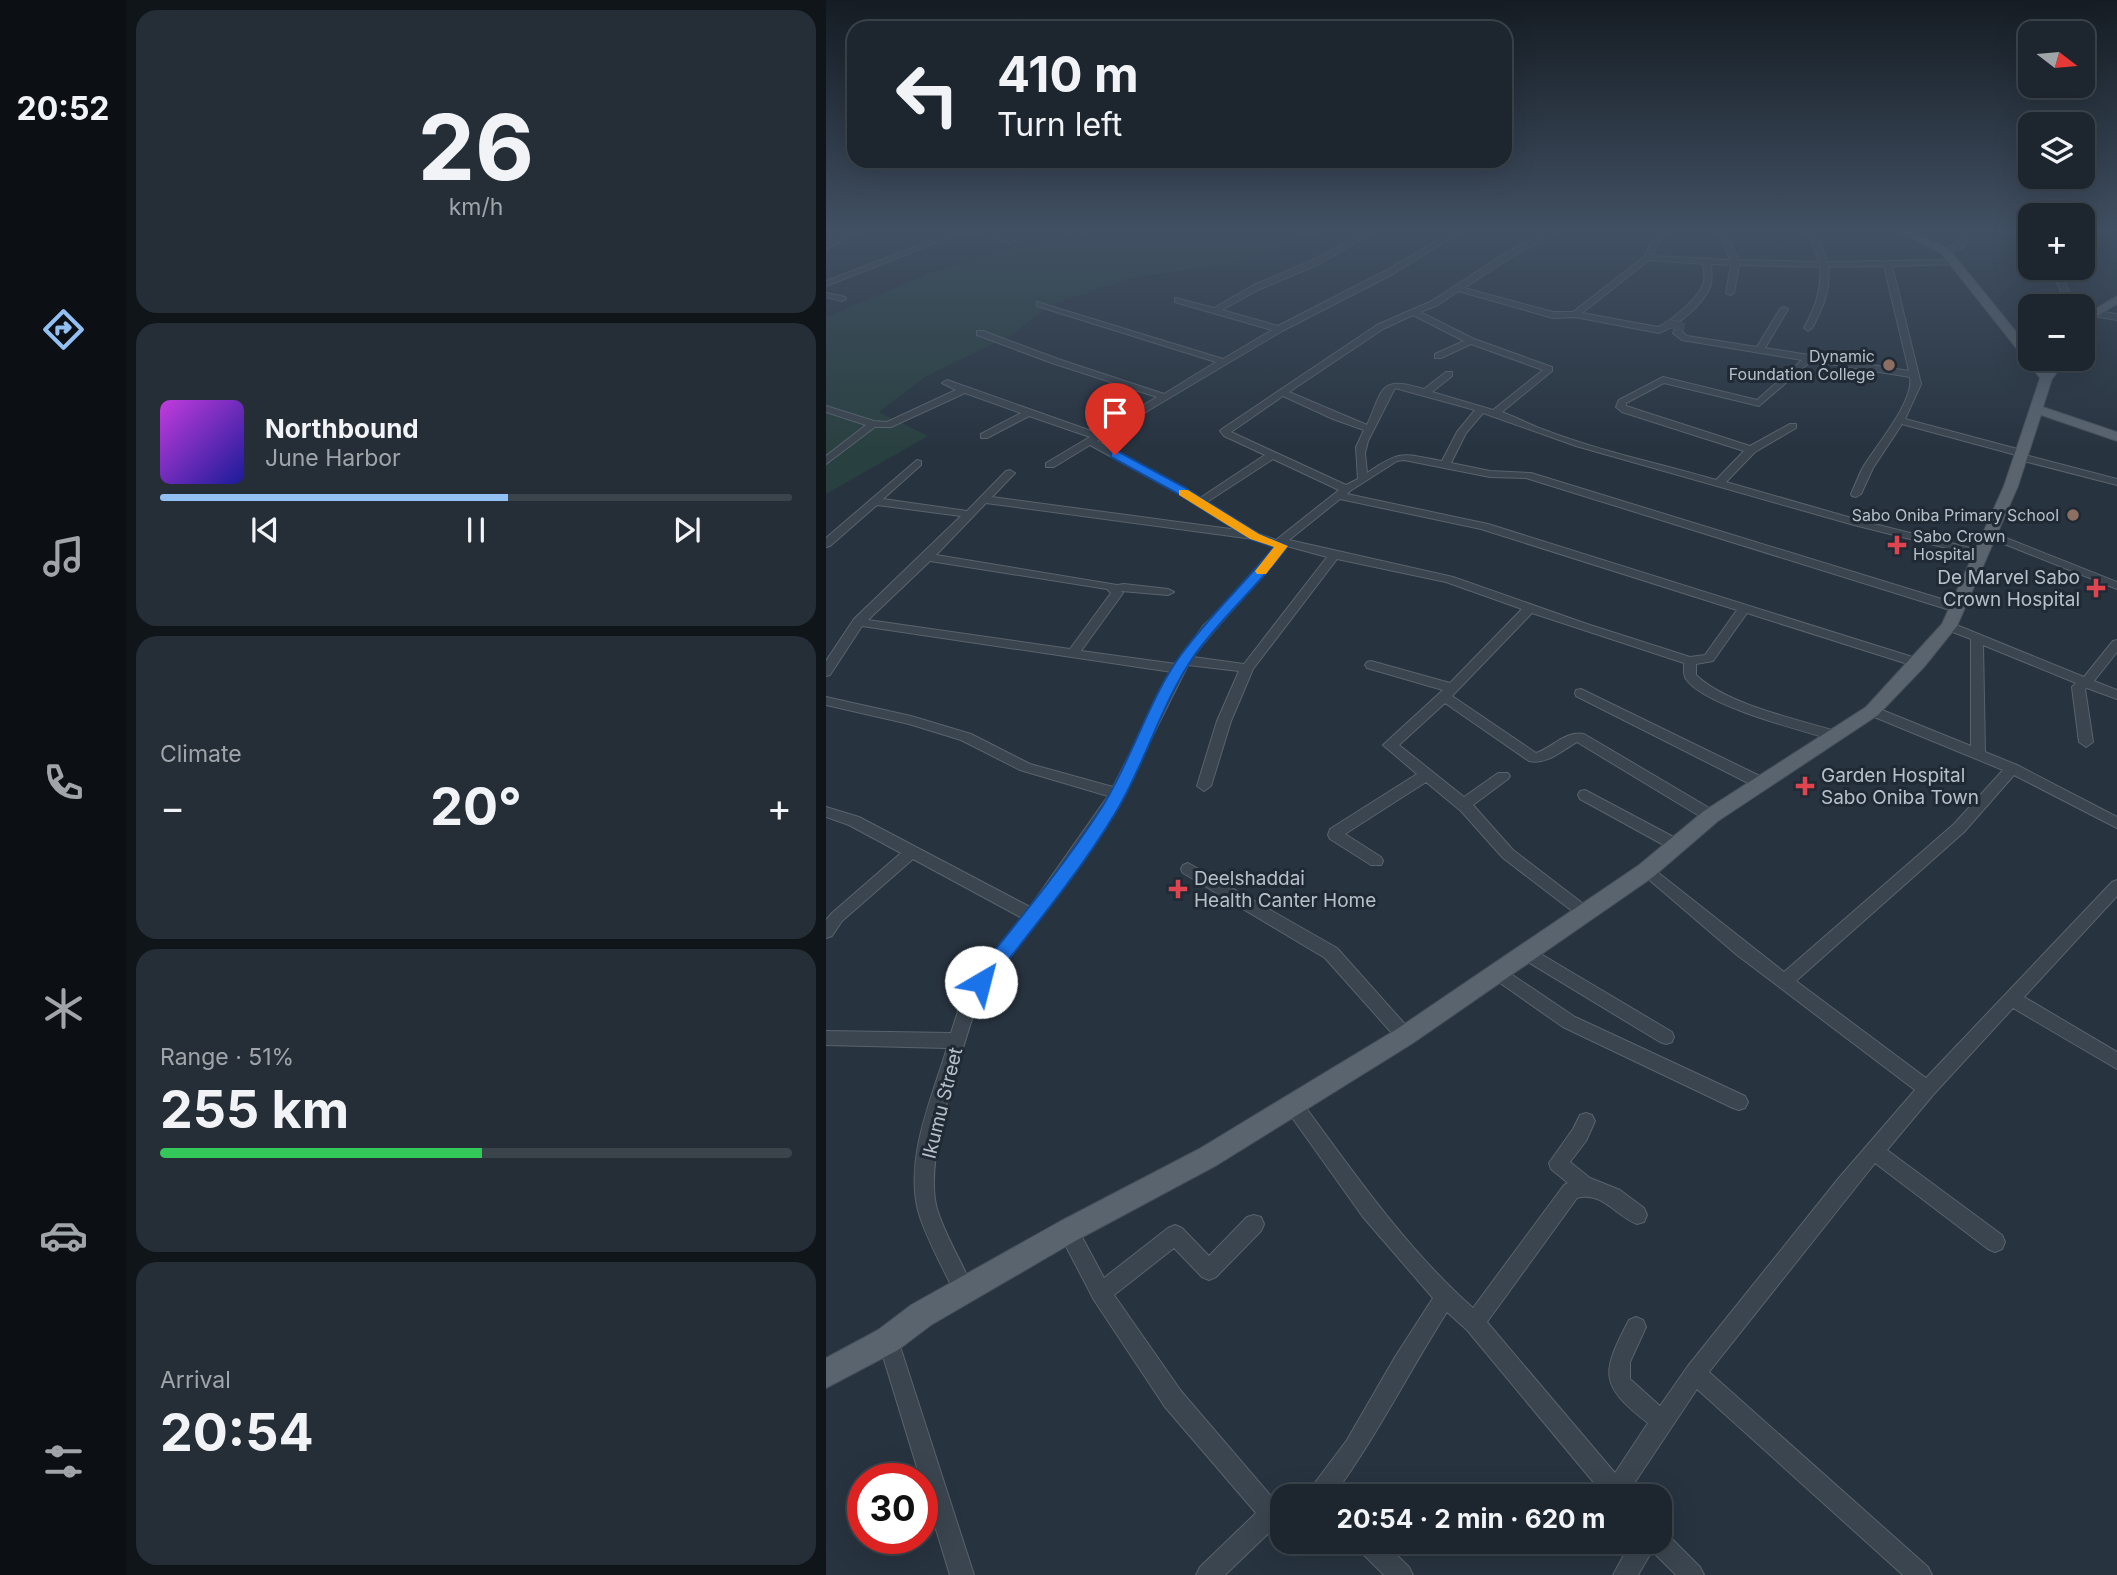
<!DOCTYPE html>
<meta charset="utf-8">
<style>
:root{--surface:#1d262f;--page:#252e37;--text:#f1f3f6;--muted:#a0a5aa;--line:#3b434b;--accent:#93c0f3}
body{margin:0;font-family:Inter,sans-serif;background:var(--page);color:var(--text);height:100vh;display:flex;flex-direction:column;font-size:26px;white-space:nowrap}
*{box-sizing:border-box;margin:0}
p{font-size:23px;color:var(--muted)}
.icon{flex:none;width:38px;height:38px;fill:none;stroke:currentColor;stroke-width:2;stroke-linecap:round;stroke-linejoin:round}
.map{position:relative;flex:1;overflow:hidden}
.panel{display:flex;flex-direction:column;gap:10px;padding:10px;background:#10151a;width:700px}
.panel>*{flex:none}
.hud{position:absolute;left:21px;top:21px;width:665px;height:147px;border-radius:21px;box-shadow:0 7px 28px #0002,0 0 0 2px var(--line);background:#1d262f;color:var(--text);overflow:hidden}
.needle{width:46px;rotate:106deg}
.buttons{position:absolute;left:1192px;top:21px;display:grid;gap:14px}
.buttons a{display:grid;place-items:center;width:77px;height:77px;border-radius:14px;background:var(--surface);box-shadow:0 7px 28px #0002,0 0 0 2px var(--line);font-size:35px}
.speed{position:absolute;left:21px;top:1463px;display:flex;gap:14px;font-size:35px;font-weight:700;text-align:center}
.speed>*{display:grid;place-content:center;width:91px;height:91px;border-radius:50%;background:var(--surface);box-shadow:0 7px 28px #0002,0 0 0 2px var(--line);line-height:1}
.speed .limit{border:10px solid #d22;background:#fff;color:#111}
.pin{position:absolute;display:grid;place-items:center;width:60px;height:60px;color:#fff;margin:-72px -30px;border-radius:50% 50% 50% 0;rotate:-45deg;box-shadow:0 0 7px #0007}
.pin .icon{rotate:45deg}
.me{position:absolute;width:77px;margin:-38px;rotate:37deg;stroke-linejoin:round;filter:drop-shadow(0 0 5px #0008)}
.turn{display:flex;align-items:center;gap:24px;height:147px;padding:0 35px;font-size:32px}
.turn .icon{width:91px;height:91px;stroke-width:2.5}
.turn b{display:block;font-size:49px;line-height:60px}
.big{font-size:52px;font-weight:700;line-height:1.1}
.panel .card{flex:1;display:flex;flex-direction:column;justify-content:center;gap:10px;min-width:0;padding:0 24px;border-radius:21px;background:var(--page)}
.panel .dial{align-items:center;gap:0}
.dial b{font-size:91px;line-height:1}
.song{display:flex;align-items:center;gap:21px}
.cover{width:84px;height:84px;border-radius:10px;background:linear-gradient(135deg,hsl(290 70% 55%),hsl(240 70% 35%))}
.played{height:7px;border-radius:4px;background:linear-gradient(90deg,var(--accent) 55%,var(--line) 55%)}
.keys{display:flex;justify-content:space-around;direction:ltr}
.heat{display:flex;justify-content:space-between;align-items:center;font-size:38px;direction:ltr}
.charge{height:10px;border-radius:5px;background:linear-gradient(90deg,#34c759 51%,var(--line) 0)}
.trip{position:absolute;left:444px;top:1484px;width:402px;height:70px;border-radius:21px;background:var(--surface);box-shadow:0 7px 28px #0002,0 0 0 2px var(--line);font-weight:700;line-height:70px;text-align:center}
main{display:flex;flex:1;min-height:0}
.tabs{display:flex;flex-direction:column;width:126px;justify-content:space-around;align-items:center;background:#0c0f13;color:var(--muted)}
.tabs .icon{width:49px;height:49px}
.tabs .current{color:var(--accent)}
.tabs b{font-size:32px;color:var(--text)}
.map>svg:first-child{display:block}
.green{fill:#294040}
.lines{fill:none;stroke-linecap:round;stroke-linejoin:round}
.minor-casing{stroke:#59636d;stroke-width:2}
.major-casing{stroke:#444e58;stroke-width:2}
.minor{fill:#3b454f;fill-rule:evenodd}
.major{fill:#59646f;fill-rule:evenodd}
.minor-bridge-casing{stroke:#59636d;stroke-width:9;stroke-linecap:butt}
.minor-bridge{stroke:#3b454f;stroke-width:8}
.route{fill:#1a73e8;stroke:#114b97;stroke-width:2}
.slow{fill:#f59e0b}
.education-dot{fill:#8d6e63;stroke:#202a35;stroke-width:2.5}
.health-dot{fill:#e0444e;stroke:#202a35;stroke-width:2.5}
.labels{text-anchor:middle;stroke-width:6;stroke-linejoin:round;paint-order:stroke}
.far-poi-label{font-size:16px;fill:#b7c0ca;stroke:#202a35;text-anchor:end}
.poi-label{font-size:19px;fill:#b7c0ca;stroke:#202a35;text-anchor:start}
.street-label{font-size:19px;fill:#b7c0ca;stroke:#202a35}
</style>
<main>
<nav class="tabs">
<b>20:52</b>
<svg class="icon current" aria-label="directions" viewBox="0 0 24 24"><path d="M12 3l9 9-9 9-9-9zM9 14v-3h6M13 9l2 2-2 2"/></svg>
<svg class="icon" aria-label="music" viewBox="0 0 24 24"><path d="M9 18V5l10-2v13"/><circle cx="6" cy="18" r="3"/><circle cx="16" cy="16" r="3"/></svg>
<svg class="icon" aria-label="phone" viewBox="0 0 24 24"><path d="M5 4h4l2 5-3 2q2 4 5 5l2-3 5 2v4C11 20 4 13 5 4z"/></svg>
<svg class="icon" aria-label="climate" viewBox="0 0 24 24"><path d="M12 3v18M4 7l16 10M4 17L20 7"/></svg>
<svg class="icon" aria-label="car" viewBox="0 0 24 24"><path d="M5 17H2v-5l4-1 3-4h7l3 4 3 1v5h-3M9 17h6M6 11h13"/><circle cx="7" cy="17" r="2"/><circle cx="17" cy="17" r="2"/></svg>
<svg class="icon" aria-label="filters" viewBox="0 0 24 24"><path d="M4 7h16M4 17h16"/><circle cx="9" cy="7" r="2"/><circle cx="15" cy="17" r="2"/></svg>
</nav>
<section class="panel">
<div class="card dial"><b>26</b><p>km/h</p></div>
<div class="card">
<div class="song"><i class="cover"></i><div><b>Northbound</b><p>June Harbor</p></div></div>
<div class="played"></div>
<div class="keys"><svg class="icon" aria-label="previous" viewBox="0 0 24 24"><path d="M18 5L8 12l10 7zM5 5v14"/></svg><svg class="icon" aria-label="pause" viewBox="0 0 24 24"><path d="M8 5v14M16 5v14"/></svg><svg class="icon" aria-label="next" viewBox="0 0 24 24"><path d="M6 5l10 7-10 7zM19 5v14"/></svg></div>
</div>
<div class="card"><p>Climate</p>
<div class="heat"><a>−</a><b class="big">20°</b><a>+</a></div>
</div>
<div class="card"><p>Range · 51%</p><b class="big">255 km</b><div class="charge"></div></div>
<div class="card"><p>Arrival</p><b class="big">20:54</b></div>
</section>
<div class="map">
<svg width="1291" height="1575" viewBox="0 0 1291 1575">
<rect width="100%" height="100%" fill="#27333f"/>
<polygon class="green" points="253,232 492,232 410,264 313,276 225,304 187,334 99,377 53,412 102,436 0,494 0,317 107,272"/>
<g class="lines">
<defs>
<g id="minor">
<polygon points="26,232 35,232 0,249 0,244"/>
<polygon points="128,232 137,232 0,286 0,281"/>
<polygon points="143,232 154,232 188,241 184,243"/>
<polygon points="239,232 249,232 255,235 251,237"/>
<path d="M538,232H547L493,264L432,290L396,310L452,326L559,271L627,232H635L565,275L456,331L271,441L374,498L439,455L398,436L394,431L396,429L551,325L606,301L681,252L721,232H730L687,256L638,288L727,312H747L818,257L831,232H838L826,256L904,260L893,232H900L912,260L993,262L985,239L978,232H986L994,241L1001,262L1127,260L1131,262L1127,264L1066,266L1095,384L1079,419L1199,451V455L1291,479V485L1190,459V455L1076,424L1047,468L1035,494L1030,497L1026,496L1025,494C1029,486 1032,477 1036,469C1048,448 1089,401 1084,377L985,361L933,406L838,383L800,403V406L924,446L964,424H970V428L929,452L900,482L1036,521L1161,552V556L1157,557L1028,525L750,446L657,413L640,433L625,463L664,471L705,473L1135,605V611H1127L700,478L664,477L578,460L571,461L524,491L521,494L662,524L1096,660L1098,663L1096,666H1088L921,613L887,661L870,664V675C901,705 974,720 1016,733L1018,736L1011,741C978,731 878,706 860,679C857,675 858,669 858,663L706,613L626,696L710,753C726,748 740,730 758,734L890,812L892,816L890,820H880L751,742C736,750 722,765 703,761L619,703L573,745L638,797L672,773H682L684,776L682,779L647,805L687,850L764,909L767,913L764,917L759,919L754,917L677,858L635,811L600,782L519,834L555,857L557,861L555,865H545L504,839L502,835L504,829L591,774L557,745L617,690L541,668L539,665L541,662L545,661L624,683L696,609L620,582L511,559L427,669L405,721L385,786L378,791L371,786L391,721L413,671L362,665L288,813L161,987L150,1006C135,1057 95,1163 112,1212C121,1239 137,1264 148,1291L145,1298L138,1301L131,1298C120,1273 98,1235 92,1210C79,1157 106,1098 121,1048L0,1045V1031L125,1033L134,1005L149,977L196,918L87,859L16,921L6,936L0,938V920L6,913L75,853L23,825L0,817V807L33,817L204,907L282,796L194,770L135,740L83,724L0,705V697L85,716L145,734L204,764L287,787L346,672L36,626L4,675L0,676V661L28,619L135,516L51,505L4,546L0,547V538L91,460L95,461V465L57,499L141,511L180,471L184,470L189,473L166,497L412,530L350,492L264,445L228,467H220V463L264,437L203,416L161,438H155V434L195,413L139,393L65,427H49L0,464V456L40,425L0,412V406L48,421L61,422L130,390L116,383L121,380L271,433L331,397L226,363L151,335V331H157L232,359L338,394L390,362L211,306V302L397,359L446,330L349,302V298L388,308L426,286L487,260ZM823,260L877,264C878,269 879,276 878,281C875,297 846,320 832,327L756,313ZM885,264L905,265L900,293L904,295L908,293L913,265L994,267C996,289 989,308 978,328L982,331L986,328C997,308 1005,289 1002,267L1058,266L1083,371L939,348L962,309L958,307L954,309L931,347L861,336L856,332L858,324H852L847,333L856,340L976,360L931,400L837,377L793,400L790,407L796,412L918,451L890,480C833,463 772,451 716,429C702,424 690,417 676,412L726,371V367L648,339L594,312L612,305L632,291L727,318L749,317L833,333C852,326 876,305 884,287C887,280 885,271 885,264ZM587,315L638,341L609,354V358H615L645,344L717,370L667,410L606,392L626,376V372H620L598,389C553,376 558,387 541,425L463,392L557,329ZM569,388L649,410L631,432L616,461C576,454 576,449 541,473L539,453L542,441ZM457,396L507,419L538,430L530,447L532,479L520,485L405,432ZM447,459L513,490L450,540L433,534L381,502ZM514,499L655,529L911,610L879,655L864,657L761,624L627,577L463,540ZM160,503L427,539L449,547L421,582L377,626L350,664L255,651L297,593L295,591L342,595L348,592L342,589L298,584L291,585L110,555ZM461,546L501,557L418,664L367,657C396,618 432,585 461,546ZM104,561L281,589L285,593L244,649L42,620Z"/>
<polygon points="1139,232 1146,232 1137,248 1116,253 1116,249 1131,244"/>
<polygon points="1224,268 1232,268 1250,306 1242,306"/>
<polygon points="0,293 19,297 20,299 16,301 0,297"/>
<polygon points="1256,309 1291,314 1291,320 1256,314"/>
<polygon points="1165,532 1291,582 1291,589 1161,537 1160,535"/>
<path d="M1123,622L1258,677L1287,641L1291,640V652L1268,681L1291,690V699L1261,688L1259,689L1267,742L1260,747L1253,742L1246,687L1250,683L1157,645L1159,752L1191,765L1291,817V828L1188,775L1138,832L970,981L1100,1078L1286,882L1291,880V896L1198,997L1291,1052V1069L1187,1008L1107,1095L1061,1150L1176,1235L1179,1242L1176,1249L1169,1252L1162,1249L1049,1163L883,1372L1102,1567L1106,1575H1077L871,1389L803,1491L804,1496H779L641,1330L621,1312C582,1373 550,1438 507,1496H482L485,1488L521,1440L569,1357L607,1298L537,1217L460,1109L457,1103L460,1097L466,1095L472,1097C526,1170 579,1248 647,1308L738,1185L742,1183L725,1169L723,1163L747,1129L754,1115L760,1113L766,1115L769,1121L760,1141L744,1162L764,1178L794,1190L818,1208L821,1215L818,1222L811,1224C789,1216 777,1191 751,1198L661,1322L789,1473L822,1423C773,1385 775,1373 803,1320L810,1317L817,1320L820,1327L804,1362V1379L834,1406L862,1366L1012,1179L1089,1090L911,955L813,871L815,867H825L958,972L1128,824L1177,770L1041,714L1039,711L1041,708H1051L1145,746V639L1119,629L1117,626L1119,623Z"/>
<polygon points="755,689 940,779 942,783 940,787 930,787 750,696 749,693 750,690"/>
<polygon points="759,790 855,841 857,845 855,849 845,849 754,799 752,795 754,791"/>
<polygon points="362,863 511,948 585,1031 587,1036 585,1041 579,1043 573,1041 499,958 357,873 355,869 357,865"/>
<polygon points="703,947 846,1032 848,1037 846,1042 840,1044 834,1042 697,959 695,954 697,949"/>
<polygon points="673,966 749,1017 919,1096 922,1102 919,1108 913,1110 907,1108 737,1027 667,978 665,973 667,968"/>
<polygon points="428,1215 435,1217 438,1224 435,1231 390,1277 383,1280 376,1277 348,1248 288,1295 355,1391 450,1502 457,1500 457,1522 452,1524 399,1575 370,1575 374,1567 430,1513 339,1407 268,1300 232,1231 235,1224 242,1221 249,1224 278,1278 342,1228 349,1225 356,1228 383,1256 421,1217"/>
<polygon points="62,1330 69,1333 72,1340 148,1575 124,1575 52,1340 55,1333"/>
<polygon points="835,1531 841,1534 874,1567 878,1575 850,1575 826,1551 812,1575 787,1575 805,1542 835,1542"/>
<polygon points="530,1542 557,1542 583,1567 587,1575 558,1575 533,1550"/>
</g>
<g id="major">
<polygon points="1074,232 1086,232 1123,249 1204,349 1204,359 1211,359 1220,370 1229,359 1241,359 1226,379 1217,407 1291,432 1291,441 1215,415 1192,486 1131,626 1098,667 1052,715 892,821 827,877 587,1043 391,1165 251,1240 105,1325 72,1350 0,1388 0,1358 52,1330 85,1305 233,1222 373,1149 571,1029 813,865 878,811 1040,707 1116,624 1178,486 1214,378 1115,253"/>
<polygon points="1291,296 1291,304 1256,325 1256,317"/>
</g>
</defs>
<use href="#minor" class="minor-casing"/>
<use href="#major" class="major-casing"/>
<use href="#minor" class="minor"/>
<use href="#major" class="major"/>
<defs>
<polyline id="minor-bridge" points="844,324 855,326"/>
</defs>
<use href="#minor-bridge" class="minor-bridge-casing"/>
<use href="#minor-bridge" class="minor-bridge"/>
</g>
<linearGradient id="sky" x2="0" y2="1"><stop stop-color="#151c23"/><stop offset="0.51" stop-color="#415063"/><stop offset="1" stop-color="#415063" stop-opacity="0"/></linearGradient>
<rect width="1291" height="452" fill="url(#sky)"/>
<path class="route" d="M285,452H293L358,487L433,534L462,546C433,586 394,618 366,659C335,705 319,764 290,812C255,871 204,932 161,987L155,990L148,987L145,982L148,976C192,921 238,866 276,807C305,761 323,699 354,656C382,617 418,584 448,547L424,539L349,492L285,457Z"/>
<polygon class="slow" points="353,490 362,490 433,534 462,546 440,574 431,574 429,571 448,547 424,539 353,495"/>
<g class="education-dot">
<circle cx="1063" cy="365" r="7"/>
<circle cx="1247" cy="515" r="7"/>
</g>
<g class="health-dot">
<path d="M1067.5 534.5h7v7h7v7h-7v7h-7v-7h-7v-7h7z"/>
<path d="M1266.5 577.5h7v7h7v7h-7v7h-7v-7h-7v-7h7z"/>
<path d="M975.5 775.5h7v7h7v7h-7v7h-7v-7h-7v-7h7z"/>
<path d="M348.5 878.5h7v7h7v7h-7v7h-7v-7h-7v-7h7z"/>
</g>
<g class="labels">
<g class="far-poi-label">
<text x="1049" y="362">Dynamic<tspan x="1049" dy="18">Foundation College</tspan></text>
<text x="1233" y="521">Sabo Oniba Primary School</text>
<text x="1087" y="542" text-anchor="start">Sabo Crown<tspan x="1087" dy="18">Hospital</tspan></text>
</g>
<g class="poi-label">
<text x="1254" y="584" text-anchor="end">De Marvel Sabo<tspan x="1254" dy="22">Crown Hospital</tspan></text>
<text x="995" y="782">Garden Hospital<tspan x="995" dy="22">Sabo Oniba Town</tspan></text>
<text x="368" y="885">Deelshaddai<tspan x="368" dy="22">Health Canter Home</tspan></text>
</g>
<g class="street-label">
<text transform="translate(116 1103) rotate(-76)" y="7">Ikumu Street</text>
</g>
</g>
</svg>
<div class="buttons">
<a><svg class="needle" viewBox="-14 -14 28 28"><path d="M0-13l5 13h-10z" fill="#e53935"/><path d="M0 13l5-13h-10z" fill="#a0a5aa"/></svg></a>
<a><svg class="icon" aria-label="layers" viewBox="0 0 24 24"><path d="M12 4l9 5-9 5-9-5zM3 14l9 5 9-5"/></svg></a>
<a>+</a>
<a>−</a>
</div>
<div class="speed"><div class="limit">30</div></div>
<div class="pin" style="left:289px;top:455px;background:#d93025"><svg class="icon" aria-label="arrive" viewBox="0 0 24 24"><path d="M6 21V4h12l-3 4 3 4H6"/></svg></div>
<svg class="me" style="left:155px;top:982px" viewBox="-20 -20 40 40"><circle r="19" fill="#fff"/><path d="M0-13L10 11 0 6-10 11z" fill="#1a73e8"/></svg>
<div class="trip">20:54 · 2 min · 620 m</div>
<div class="hud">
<div class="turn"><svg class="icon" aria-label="left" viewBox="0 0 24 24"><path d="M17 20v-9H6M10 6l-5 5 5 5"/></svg><div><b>410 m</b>Turn left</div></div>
</div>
</div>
</main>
